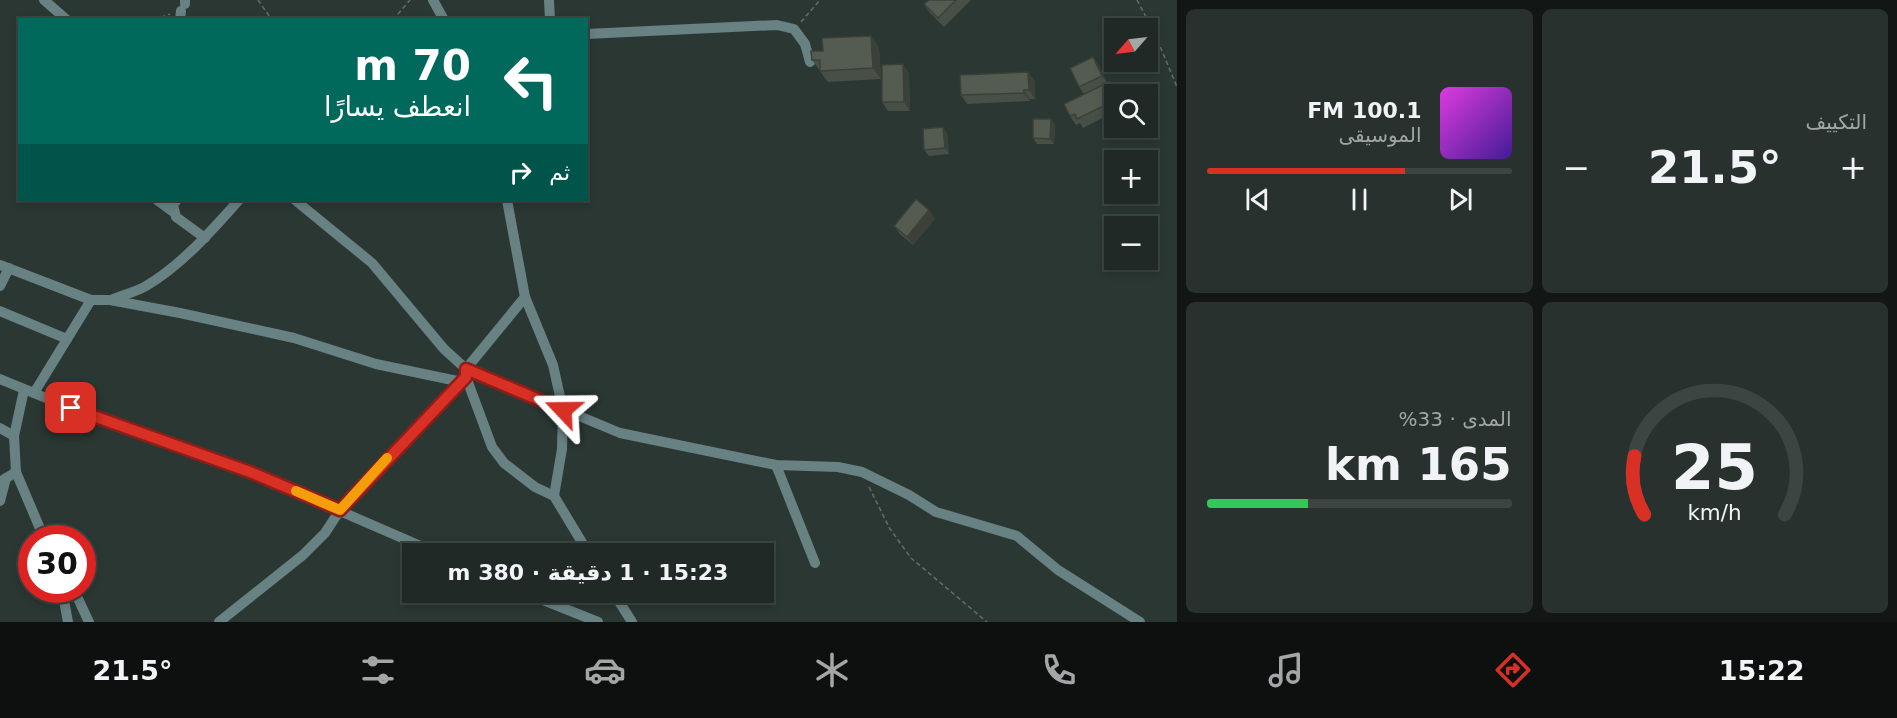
<!DOCTYPE html>
<html lang="ar">
<meta charset="utf-8">
<style>
:root{--surface:#202926;--page:#28312e;--text:#f1f3f6;--muted:#a2a6a7;--line:#3d4543;--accent:#d93025}
body{margin:0;font-family:"DejaVu Sans","Noto Sans Arabic",sans-serif;background:var(--page);color:var(--text);direction:rtl;height:100vh;display:flex;flex-direction:column;font-size:22px;white-space:nowrap}
*{box-sizing:border-box;margin:0}
p{font-size:20px;color:var(--muted)}
.icon{flex:none;width:33px;height:33px;fill:none;stroke:currentColor;stroke-width:2;stroke-linecap:round;stroke-linejoin:round}
.map{position:relative;flex:1;overflow:hidden;direction:ltr}
.drawer{display:flex;flex-direction:column;gap:9px;padding:9px;background:#121715;width:720px}
.drawer>*{flex:none}
.top-card{position:absolute;left:18px;top:18px;width:570px;height:183px;border-radius:0px;box-shadow:0 3px 9px #0003,0 0 0 2px var(--line);direction:rtl;background:#00695c;color:#fff;overflow:hidden}
.needle{width:39px;rotate:242deg}
.fabs{position:absolute;left:1104px;top:18px;display:grid;gap:12px}
.fabs a{display:grid;place-items:center;width:54px;height:54px;border-radius:0px;background:var(--surface);box-shadow:0 3px 9px #0003,0 0 0 2px var(--line);font-size:30px}
.speed{position:absolute;left:18px;top:525px;display:flex;gap:12px;font-size:30px;font-weight:700;text-align:center}
.speed>*{display:grid;place-content:center;width:78px;height:78px;border-radius:50%;background:var(--surface);box-shadow:0 3px 9px #0003,0 0 0 2px var(--line);line-height:1}
.speed .limit{border:9px solid #d22;background:#fff;color:#111}
.pin{position:absolute;display:grid;place-items:center;width:51px;height:51px;color:#fff;margin:-26px;border-radius:12px;box-shadow:0 3px 9px #0006}
.me{position:absolute;width:66px;margin:-33px;rotate:293deg;stroke-linejoin:round;filter:drop-shadow(0 0 4px #0008)}
.turn{display:flex;align-items:center;gap:21px;height:126px;padding:0 18px;font-size:27px}
.turn .icon{width:78px;height:78px;stroke-width:2.5}
.turn b{display:block;font-size:42px;line-height:51px}
.then{display:flex;align-items:center;height:57px;padding:0 18px;background:#0003;gap:12px;font-size:22px}
.big{font-size:45px;font-weight:600;line-height:1.1}
.drawer .tile{flex:1;display:flex;flex-direction:column;justify-content:center;gap:9px;min-width:0;padding:0 21px;border-radius:9px;background:var(--page)}
.drawer .dial{align-items:center;gap:0}
.dial svg{height:156px;overflow:visible;fill:none;stroke:var(--line);stroke-width:7;stroke-linecap:round;text-anchor:middle}
.dial text{fill:var(--text);stroke:none}
.song{display:flex;align-items:center;gap:18px}
.cover{width:72px;height:72px;border-radius:9px;background:linear-gradient(135deg,hsl(300 70% 55%),hsl(260 70% 35%))}
.played{height:6px;border-radius:3px;background:linear-gradient(90deg,var(--accent) 65%,var(--line) 65%)}
.keys{display:flex;justify-content:space-around;direction:ltr}
.heat{display:flex;justify-content:space-between;align-items:center;font-size:33px;direction:ltr}
.charge{height:9px;border-radius:4px;background:linear-gradient(90deg,#34c759 33%,var(--line) 0)}
.drawer .tiles{flex:1;display:grid;gap:9px;grid-template-columns:repeat(2,1fr)}
.trip{position:absolute;left:402px;top:543px;width:372px;height:60px;border-radius:0px;background:var(--surface);box-shadow:0 3px 9px #0003,0 0 0 2px var(--line);font-weight:600;line-height:60px;text-align:center;direction:rtl}
.menu{display:flex;height:96px;justify-content:space-around;align-items:center;background:#0d100f;color:var(--muted)}
.menu .icon{width:42px;height:42px}
.menu .selected{color:var(--accent)}
.menu b{font-size:27px;color:var(--text)}
main{display:flex;flex:1;min-height:0}
.map>svg:first-child{display:block}
.lines{fill:none;stroke-linecap:round;stroke-linejoin:round}
.path{stroke:#626e69;stroke-width:1.5;stroke-dasharray:4.5 3;stroke-linecap:butt}
.street{stroke:#688183;stroke-width:10}
.wall{fill:#484f47}
.shaded-wall{fill:#3b4039}
.building{fill:#545c52;stroke:#3b4039;stroke-width:1.5}
.route-casing{stroke:#8d1f18;stroke-width:15}
.route{stroke:#d93025;stroke-width:10}
.slow{stroke:#f59e0b;stroke-width:10}
</style>
<main>
<section class="drawer">
<div class="tiles">
<div class="tile"><p>التكييف</p>
<div class="heat"><a>−</a><b class="big">21.5°</b><a>+</a></div>
</div>
<div class="tile">
<div class="song"><i class="cover"></i><div><b>100.1 FM</b><p>الموسيقى</p></div></div>
<div class="played"></div>
<div class="keys"><svg class="icon" aria-label="previous" viewBox="0 0 24 24"><path d="M18 5L8 12l10 7zM5 5v14"/></svg><svg class="icon" aria-label="pause" viewBox="0 0 24 24"><path d="M8 5v14M16 5v14"/></svg><svg class="icon" aria-label="next" viewBox="0 0 24 24"><path d="M6 5l10 7-10 7zM19 5v14"/></svg></div>
</div>
<div class="tile dial"><svg viewBox="0 0 100 80">
<path d="M14 69A42 42 0 1 1 86 69"/>
<path d="M14 69A42 42 0 0 1 9 39" stroke="#d93025"/>
<text x="50" y="56" font-size="32" font-weight="700">25</text>
<text x="50" y="72" font-size="11">km/h</text>
</svg></div>
<div class="tile"><p>المدى · 33%</p><b class="big">165 km</b><div class="charge"></div></div>
</div>
</section>
<div class="map">
<svg width="1177" height="622" viewBox="0 0 1177 622">
<rect width="100%" height="100%" fill="#2a3732"/>
<g class="lines">
<g class="path">
<polyline points="258,0 272,20"/>
<polyline points="1137,0 1155,34 1177,87"/>
<polyline points="154,20 170,14"/>
<polyline points="393,20 410,0"/>
<polyline points="801,22 820,0"/>
<polyline points="869,487 890,529 911,558 987,622"/>
</g>
<g class="street">
<polyline points="44,0 67,20"/>
<polyline points="185,0 185,4"/>
<polyline points="433,0 444,20"/>
<polyline points="549,0 550,20"/>
<polyline points="180,20 181,11"/>
<polyline points="586,34 777,25 794,29 805,44 810,62"/>
<polyline points="157,200 172,211"/>
<polyline points="177,200 173,205 176,217 205,238"/>
<polyline points="295,200 372,263 444,349 466,369 620,433 776,465 838,467 862,472 909,495 936,512 1017,536 1058,570 1140,622"/>
<polyline points="507,200 525,297 553,365 563,410 562,449 554,496"/>
<polyline points="0,265 91,300 110,300 180,313 294,338 376,364 462,382"/>
<polyline points="0,286 9,268"/>
<polyline points="525,297 466,369 466,377 492,447 504,463 535,487 554,496 589,554"/>
<path d="M111,300C122,295 136,292 146,286C182,265 211,231 239,200"/>
<polyline points="0,311 67,339"/>
<polyline points="0,379 107,423 250,472 439,554"/>
<polyline points="34,393 91,300"/>
<polyline points="0,428 14,436"/>
<polyline points="776,465 815,563"/>
<polyline points="16,472 44,538"/>
<polyline points="0,482 16,472 14,436 24,390"/>
<polyline points="0,501 6,478"/>
<polyline points="62,590 68,622"/>
<polyline points="74,590 89,622"/>
<polyline points="523,592 598,622"/>
<polyline points="613,592 632,622"/>
<polyline points="219,622 303,555 325,533 340,510 362,485 464,380"/>
</g>
</g>
<g class="wall">
<polygon points="929,0 971,0 944,27 930,13 924,4"/>
<polygon points="879,47 881,79 828,82 812,60"/>
<polygon points="1093,57 1099,66 1107,83 1115,90 1114,112 1083,128 1080,123 1076,125 1070,116 1084,94 1079,87"/>
<polygon points="909,73 910,111 888,111 882,102"/>
<polygon points="1035,81 1035,99 1030,99 1030,101 967,104 961,95"/>
<polygon points="1051,119 1055,125 1054,144 1037,144 1033,138"/>
<polygon points="947,133 949,154 929,156 924,150"/>
<polygon points="935,219 913,245 900,234 894,226"/>
</g>
<g class="shaded-wall">
<polygon points="871,36 879,47 881,79 873,68"/>
<polygon points="1093,57 1099,66 1108,85 1102,76"/>
<polygon points="903,64 909,73 910,111 904,102"/>
<polygon points="1028,72 1035,81 1035,99 1029,90"/>
<polygon points="1024,90 1030,99 1030,101 1024,93"/>
<polygon points="1051,119 1055,125 1054,144 1050,139"/>
<polygon points="943,127 947,133 949,154 945,148"/>
<polygon points="929,210 935,219 913,245 907,237"/>
</g>
<g class="building">
<polygon points="929,0 956,0 938,18 924,4"/>
<polygon points="871,36 873,68 820,71 820,60 812,60 811,51 823,51 822,38"/>
<polygon points="1093,57 1102,76 1079,87 1070,68"/>
<polygon points="903,64 904,102 882,102 882,65"/>
<polygon points="1028,72 1029,90 1024,90 1024,93 961,95 960,75"/>
<polygon points="1109,82 1115,94 1114,101 1077,119 1075,114 1070,116 1064,104"/>
<polygon points="1033,119 1051,119 1050,139 1033,138"/>
<polygon points="943,127 945,148 924,150 923,129"/>
<polygon points="916,199 929,210 907,237 894,226"/>
</g>
<g class="lines">
<defs>
<polyline id="route" points="71,408 250,472 340,510 466,377 466,369 563,410"/>
</defs>
<use href="#route" class="route-casing"/>
<use href="#route" class="route"/>
<polyline class="slow" points="296,491 340,510 387,458"/>
</g>
</svg>
<div class="fabs">
<a><svg class="needle" viewBox="-14 -14 28 28"><path d="M0-13l5 13h-10z" fill="#e53935"/><path d="M0 13l5-13h-10z" fill="#a2a6a7"/></svg></a>
<a><svg class="icon" aria-label="search" viewBox="0 0 24 24"><circle cx="10" cy="10" r="6"/><path d="M15 15l6 6"/></svg></a>
<a>+</a>
<a>−</a>
</div>
<div class="speed"><div class="limit">30</div></div>
<div class="pin" style="left:71px;top:408px;background:#d93025"><svg class="icon" aria-label="arrive" viewBox="0 0 24 24"><path d="M6 21V4h12l-3 4 3 4H6"/></svg></div>
<svg class="me" style="left:563px;top:410px" viewBox="-20 -20 40 40"><path d="M0-17L14 15 0 8-14 15z" fill="#d93025" stroke="#fff" stroke-width="4"/></svg>
<div class="trip">15:23 · 1 دقيقة · 380 m</div>
<div class="top-card">
<div class="turn"><svg class="icon" aria-label="left" viewBox="0 0 24 24"><path d="M17 20v-9H6M10 6l-5 5 5 5"/></svg><div><b>70 m</b>انعطف يسارًا</div></div>
<div class="then">ثم<svg class="icon" aria-label="right" viewBox="0 0 24 24"><path d="M7 20v-9h11M14 6l5 5-5 5"/></svg></div>
</div>
</div>
</main>
<nav class="menu">
<b>15:22</b>
<svg class="icon selected" aria-label="directions" viewBox="0 0 24 24"><path d="M12 3l9 9-9 9-9-9zM9 14v-3h6M13 9l2 2-2 2"/></svg>
<svg class="icon" aria-label="music" viewBox="0 0 24 24"><path d="M9 18V5l10-2v13"/><circle cx="6" cy="18" r="3"/><circle cx="16" cy="16" r="3"/></svg>
<svg class="icon" aria-label="phone" viewBox="0 0 24 24"><path d="M5 4h4l2 5-3 2q2 4 5 5l2-3 5 2v4C11 20 4 13 5 4z"/></svg>
<svg class="icon" aria-label="climate" viewBox="0 0 24 24"><path d="M12 3v18M4 7l16 10M4 17L20 7"/></svg>
<svg class="icon" aria-label="car" viewBox="0 0 24 24"><path d="M5 17H2v-5l4-1 3-4h7l3 4 3 1v5h-3M9 17h6M6 11h13"/><circle cx="7" cy="17" r="2"/><circle cx="17" cy="17" r="2"/></svg>
<svg class="icon" aria-label="filters" viewBox="0 0 24 24"><path d="M4 7h16M4 17h16"/><circle cx="9" cy="7" r="2"/><circle cx="15" cy="17" r="2"/></svg>
<b>21.5°</b>
</nav>
